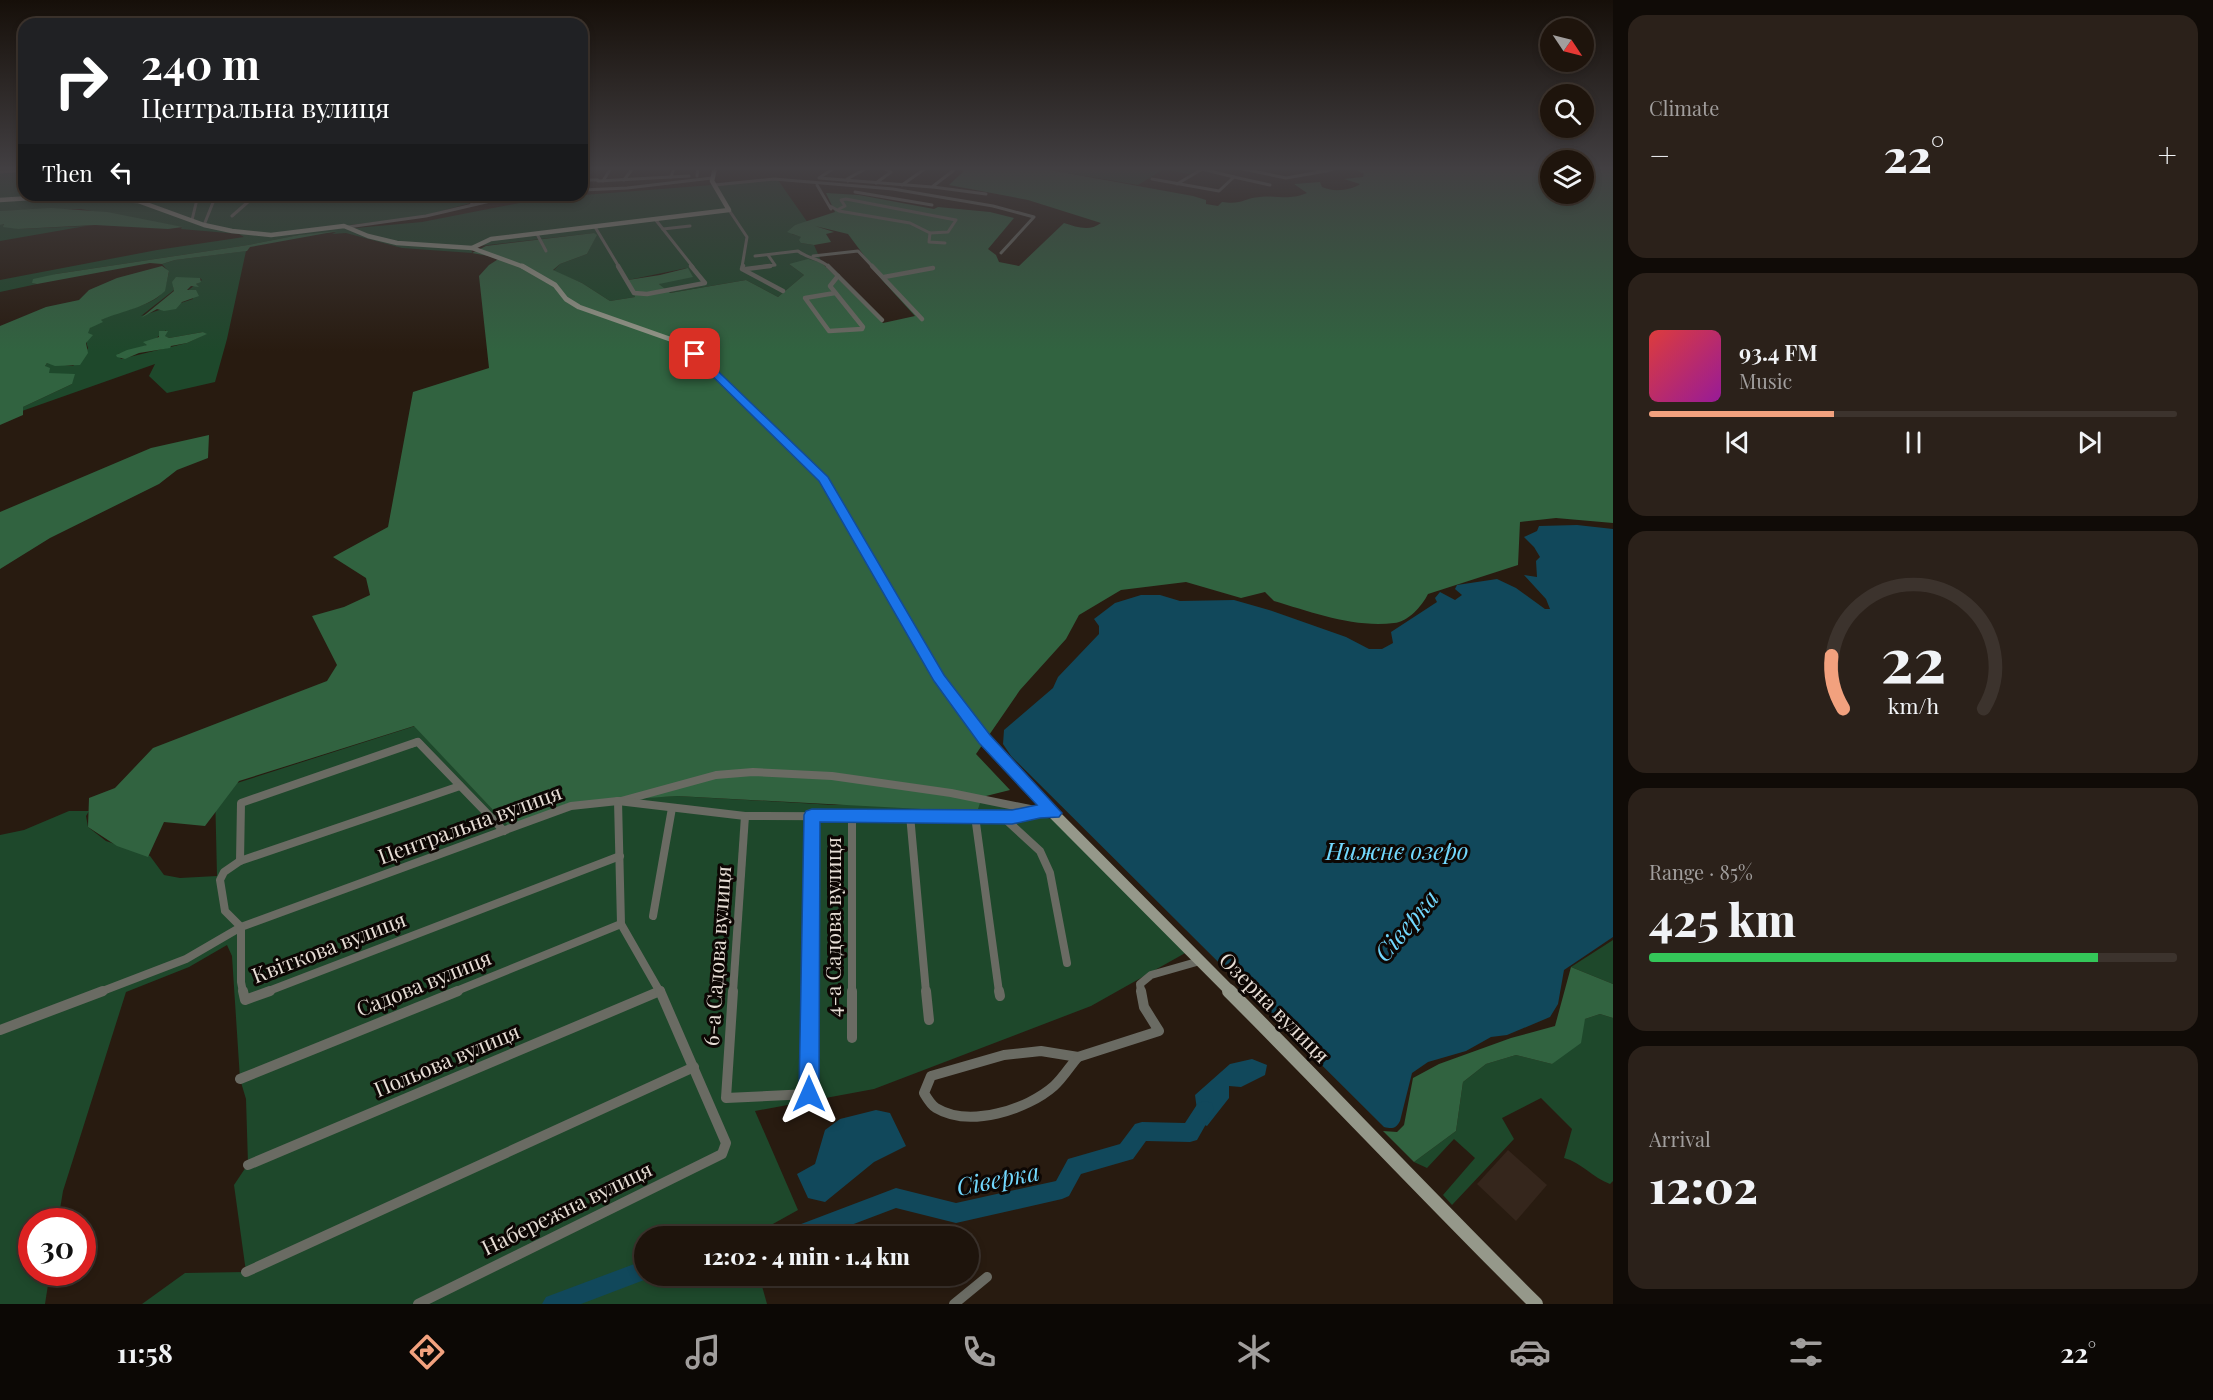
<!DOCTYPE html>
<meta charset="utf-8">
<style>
:root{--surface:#1e140c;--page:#2b211a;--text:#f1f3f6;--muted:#a19e9d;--line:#3c332d;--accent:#f2a17e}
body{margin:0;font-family:"Playfair Display",serif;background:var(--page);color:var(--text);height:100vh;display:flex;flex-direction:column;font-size:22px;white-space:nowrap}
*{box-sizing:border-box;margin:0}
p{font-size:20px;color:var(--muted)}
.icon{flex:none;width:33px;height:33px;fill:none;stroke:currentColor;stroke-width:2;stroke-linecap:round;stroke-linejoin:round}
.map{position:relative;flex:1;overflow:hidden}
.side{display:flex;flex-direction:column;gap:15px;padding:15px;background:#100b07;width:600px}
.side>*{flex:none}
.guide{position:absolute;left:18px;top:18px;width:570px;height:183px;border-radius:18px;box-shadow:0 3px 9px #0003,0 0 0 2px var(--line);background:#202124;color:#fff;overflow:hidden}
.needle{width:39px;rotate:125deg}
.controls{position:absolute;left:1540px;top:18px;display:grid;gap:12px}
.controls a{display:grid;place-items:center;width:54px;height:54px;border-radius:50%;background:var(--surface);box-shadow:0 3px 9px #0003,0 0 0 2px var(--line);font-size:30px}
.speed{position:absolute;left:18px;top:1208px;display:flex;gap:12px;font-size:30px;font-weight:700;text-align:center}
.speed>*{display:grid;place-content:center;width:78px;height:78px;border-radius:50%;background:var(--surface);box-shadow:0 3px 9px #0003,0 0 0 2px var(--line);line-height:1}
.speed .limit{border:9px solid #d22;background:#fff;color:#111}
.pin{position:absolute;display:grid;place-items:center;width:51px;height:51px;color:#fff;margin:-26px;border-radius:12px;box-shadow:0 3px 9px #0006}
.me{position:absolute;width:66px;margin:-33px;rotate:0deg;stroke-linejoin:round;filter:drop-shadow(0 0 4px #0008)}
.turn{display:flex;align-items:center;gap:21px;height:126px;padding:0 24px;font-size:27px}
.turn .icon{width:78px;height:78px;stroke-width:2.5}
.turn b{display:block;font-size:42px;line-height:51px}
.then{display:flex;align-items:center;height:57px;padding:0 24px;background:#0003;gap:12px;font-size:22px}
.big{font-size:45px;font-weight:800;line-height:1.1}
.side .tile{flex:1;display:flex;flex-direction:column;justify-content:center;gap:9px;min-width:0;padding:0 21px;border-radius:18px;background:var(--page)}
.side .dial{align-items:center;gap:0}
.dial svg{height:156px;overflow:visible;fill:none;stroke:var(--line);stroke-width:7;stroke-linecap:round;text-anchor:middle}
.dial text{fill:var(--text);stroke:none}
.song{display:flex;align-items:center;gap:18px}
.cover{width:72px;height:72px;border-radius:9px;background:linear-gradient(135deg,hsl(0 70% 55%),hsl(300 70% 35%))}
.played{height:6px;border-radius:3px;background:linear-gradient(90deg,var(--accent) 35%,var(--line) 35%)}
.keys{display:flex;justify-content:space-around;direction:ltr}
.heat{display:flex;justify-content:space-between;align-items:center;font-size:33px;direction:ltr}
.charge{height:9px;border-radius:4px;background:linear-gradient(90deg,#34c759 85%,var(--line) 0)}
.trip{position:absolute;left:634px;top:1226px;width:345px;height:60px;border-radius:30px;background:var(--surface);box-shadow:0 3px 9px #0003,0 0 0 2px var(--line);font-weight:800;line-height:60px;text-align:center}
.tab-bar{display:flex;height:96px;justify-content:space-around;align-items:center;background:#0c0805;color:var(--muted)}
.tab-bar .icon{width:42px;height:42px}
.tab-bar .active{color:var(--accent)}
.tab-bar b{font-size:27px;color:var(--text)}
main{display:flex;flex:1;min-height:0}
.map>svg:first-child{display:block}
.industrial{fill:#35261c}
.green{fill:#1e482b;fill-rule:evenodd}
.forest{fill:#316340}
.water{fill:#11485b}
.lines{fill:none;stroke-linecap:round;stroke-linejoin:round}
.river{fill:#11485b;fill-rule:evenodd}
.street-far4{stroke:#6a6b63;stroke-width:3}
.street-far3{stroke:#6a6b63;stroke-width:4.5}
.street-far2{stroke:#6a6b63;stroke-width:7}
.street-far1{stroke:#6a6b63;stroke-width:8}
.street{stroke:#6a6b63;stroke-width:10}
.secondary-far5{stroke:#95988a;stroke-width:4.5}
.secondary-far4{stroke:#95988a;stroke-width:5}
.secondary-far3{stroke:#95988a;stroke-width:7}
.secondary-far2{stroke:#95988a;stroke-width:9}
.secondary-far1{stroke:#95988a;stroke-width:11}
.secondary{stroke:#95988a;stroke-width:14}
.route{fill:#1a73e8;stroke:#114b97;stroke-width:1.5}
.labels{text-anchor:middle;stroke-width:6;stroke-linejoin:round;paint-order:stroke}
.near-street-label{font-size:21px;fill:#e6ddd5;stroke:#0d0704}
.near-water-label{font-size:24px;font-style:italic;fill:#72d8fe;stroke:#0d0704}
</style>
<main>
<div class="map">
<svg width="1613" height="1304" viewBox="0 0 1613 1304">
<rect width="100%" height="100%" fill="#281b10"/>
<polygon class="industrial" points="1508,1150 1547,1185 1516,1221 1477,1184"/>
<g class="green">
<polygon points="1039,168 1201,168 1189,174 1164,169 1138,185"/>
<polygon points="24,171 24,195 460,195 471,203 419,217 350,225 356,228 422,222 545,198 778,180 808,223 795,225 792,234 802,237 801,243 814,245 822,263 789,264 804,275 778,297 746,280 669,293 659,284 687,268 628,280 635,297 610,301 582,283 553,271 560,264 587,254 596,236 594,233 471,247 472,253 402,248 346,233 332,234 336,232 299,235 248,245 56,274 32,283 37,284 0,292 0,280 157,250 244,237 239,234 181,229 182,227 81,209 0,211 0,173"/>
<polygon points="2,224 18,229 86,226 0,241 0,225"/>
<path d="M246,251L227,339L215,382L167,393L149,376L155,364L22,411L23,407L72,384L48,373L45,366L47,363L73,366L82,359L88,348C74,311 145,314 161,294C166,288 167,279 169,272L162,264L175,260ZM180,278H200L202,280L187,291L191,292L193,299L141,316L174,290L173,287ZM166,330L164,336L169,338L203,332L206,334L187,343L121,359L118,354L148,345Z"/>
<polygon points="415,726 509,827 569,803 629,798 677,796 834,805 982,797 1054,820 1187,952 1091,1006 874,1089 755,1111 798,1210 751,1236 645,1236 645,1275 759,1275 767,1304 142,1304 185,1273 246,1272 234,1185 248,1164 246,1099 240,1079 232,956 227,945 189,967 126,992 63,1191 58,1221 32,1221 32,1272 50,1272 45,1304 0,1304 0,835 24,830 69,811 89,811 86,816 88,827 106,841 150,856 164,875 180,878 217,876 215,790"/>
<polygon points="1613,940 1613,984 1571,967"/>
<path d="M1600,1014L1613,1018V1181L1610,1184C1593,1178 1581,1162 1564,1158L1572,1129L1541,1098L1502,1118L1514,1139L1452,1205L1443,1195L1475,1158L1454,1139L1427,1168L1414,1162L1456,1131L1463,1082L1486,1064L1516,1055L1552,1064L1585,1019Z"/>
</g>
<g class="forest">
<path d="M955,168H1039L1193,196L1206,200V204L1218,206L1222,202C1243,205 1243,198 1260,197C1280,195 1286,201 1307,193L1294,184L1320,182L1322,187C1332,192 1350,191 1360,184L1344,179L1363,177L1364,174L1353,168H1551V194H1584V168H1613V523L1556,518L1520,522L1518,565L1428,594C1422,606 1408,622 1394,623C1354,628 1311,612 1274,601L1265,592L1241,598L1186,582L1121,590L1079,615L1066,639L1020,690L976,754L1010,790L982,797L977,812L677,796L569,803L509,827L414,726L239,781L205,826L164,822L148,857L117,846L88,827L89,798L115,788L153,748L327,681L337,665L312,616L344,607L370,595L366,578L333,557L388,527L413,392L489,368L479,276L489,265L500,258L472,253L486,246L594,233L597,235L587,254L560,264L553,270L582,283L610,301L635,297L628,280L660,275L688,268L693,277L659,284L670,293L746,280L778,297L804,275L789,264L808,259L822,263L883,323L915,316L883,281L848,234L815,226L834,232L826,234L831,242L814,245L801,243L799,240L801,237L787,232L795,225L835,212L826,193L859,195L934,209L938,207L990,212L1014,218L988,249L996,255L999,262L1019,266L1064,223C1077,227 1089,232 1101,223L1028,200L949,185L964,171Z"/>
<polygon points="51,208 107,212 183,227 168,229 95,225 18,229 3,227 4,224 0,225 0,211"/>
<polygon points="338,231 250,247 247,251 175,260 162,264 150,263 37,284 32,283 33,279 56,274 248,245 299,235"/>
<path d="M162,266L169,271L165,291C147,308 124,310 101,320L103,322L90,328L88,333L93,335L86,343L88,353L80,365L55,366L47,363L45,366L50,368L49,373L75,374L72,384L23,407V415L0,425V326L46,307L79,300L89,290L117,278Z"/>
<polygon points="176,277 200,278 201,282 196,284 199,287 191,286 187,290 196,290 199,296 182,302 176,309 164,311 157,309 141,318 174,291 172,282"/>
<polygon points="159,331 168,331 165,336 169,338 203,332 207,334 187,343 171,346 170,348 139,353 125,359 117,357 116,355 127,350 147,345 143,342 159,337"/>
<polygon points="209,435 208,458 177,470 159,484 50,538 0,569 0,512 151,448"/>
<polygon points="1571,967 1613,984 1613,1018 1600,1014 1585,1019 1581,1043 1552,1064 1516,1055 1486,1064 1463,1082 1456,1131 1414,1162 1383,1131 1397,1132 1404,1125 1413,1078 1439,1064 1511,1038 1555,1026"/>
</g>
<g class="water">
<path d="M1577,525L1613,529V937L1564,970L1558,1004L1550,1017L1507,1035L1491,1037L1466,1051L1428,1062L1412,1073L1400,1121C1396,1129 1392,1129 1384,1127L1011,756L1003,744L1004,730L1053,688L1058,677L1099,634V626L1094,619L1115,603L1141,595H1160L1180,601L1234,600L1269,610L1346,637L1369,649H1382L1393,643L1391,632L1437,602L1435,598L1440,592L1455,600L1462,595L1455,589L1457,585L1497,579L1516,588L1545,609H1550L1546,599L1524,575L1537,577L1536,561L1540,557L1534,547L1524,537L1537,531L1539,526Z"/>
<polygon points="1252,1059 1267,1065 1265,1075 1241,1087 1229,1086 1229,1098 1207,1126 1194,1120 1197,1110 1195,1095 1230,1064"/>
<polygon points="876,1110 890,1113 906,1146 874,1162 825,1202 808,1198 797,1174 815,1164 825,1130 840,1119"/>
</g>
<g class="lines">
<g class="river">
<polygon points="1205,1101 1212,1103 1214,1110 1197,1140 1190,1142 1146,1141 1133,1159 1081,1174 1069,1196 1062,1199 956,1223 896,1208 822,1236 785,1236 788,1229 896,1188 956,1203 1056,1181 1068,1159 1120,1144 1135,1124 1142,1122 1185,1123 1198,1103"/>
<polygon points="645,1260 645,1275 653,1275 652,1277 581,1304 542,1304 546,1297"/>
</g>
<g class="street-far4">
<polyline points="834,168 819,178 932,187 954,170 952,168"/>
<polyline points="1238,168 1286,178 1326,171 1311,168"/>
<polyline points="1326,171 1337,168"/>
<polyline points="0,172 24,170"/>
<polyline points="697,176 698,168"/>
<polyline points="671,177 674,168"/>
<polyline points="1234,177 1270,185"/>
<polyline points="1152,179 1219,191 1234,177 1202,169"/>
<polyline points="582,180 598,180"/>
<polyline points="624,180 633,168"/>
<polyline points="598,181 689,176"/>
<polyline points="603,181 611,168"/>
<polyline points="848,181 847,179 867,168"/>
<polyline points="876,183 891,172 883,168"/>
<polyline points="1177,184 1204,168"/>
<polyline points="714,185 774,179 893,189 993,206 1034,217 1001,253"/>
<polyline points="817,185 831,209"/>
<polyline points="902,185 926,168"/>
<polyline points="933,187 986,194"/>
<polyline points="582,190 627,188 712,178"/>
<polyline points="855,192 932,205"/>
<polyline points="462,195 473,202 471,205"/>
<polyline points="830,206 839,211 910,223 930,233 929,242 945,243"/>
<polyline points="839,209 845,206 841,200 846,199 956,220 948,232 930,233"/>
<polyline points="729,210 747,237 742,267"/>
<polyline points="232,216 256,195"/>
<polyline points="655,219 693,267"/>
<polyline points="192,220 198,195"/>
<polyline points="204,225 216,195"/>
<polyline points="348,227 426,216 516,195"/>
<polyline points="595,227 619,267"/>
<polyline points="663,229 690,226"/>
<polyline points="537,234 546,251"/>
<path d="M755,256L798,251C808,259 820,258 829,267"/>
<polyline points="813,256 858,251 873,267"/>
<polyline points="759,267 775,265 768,255"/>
</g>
<g class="street-far3">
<polyline points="618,266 634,293 647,294 705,283 691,266"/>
<polyline points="743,266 742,269 783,291"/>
<polyline points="828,266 882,320"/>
<polyline points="872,266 922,319"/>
<polyline points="746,269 770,266"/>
<polyline points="884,277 933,268"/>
<polyline points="835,293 805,298 829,331 862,329 863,327 830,286 838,276"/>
</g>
<polyline class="street-far2" points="412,744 418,742 420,744"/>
<g class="street-far1">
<polyline points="418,742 504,831"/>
<polyline points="618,801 621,924 660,992"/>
<polyline points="621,801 716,775 753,772 832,776 951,793 1035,810"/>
<polyline points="910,815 926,992"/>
<polyline points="852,816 852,992"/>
<polyline points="975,816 999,992"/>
<polyline points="1003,817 1040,851 1050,873 1067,963"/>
<polyline points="240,861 241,803 417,742"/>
<polyline points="653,916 672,808"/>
<polyline points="100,992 186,959 241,927 571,806 618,801 745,816 1012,817 1040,811 1053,813"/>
<polyline points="243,992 241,982 241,927 225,911 220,880 224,872 240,861 460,786"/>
<polyline points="266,992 620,856"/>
<polyline points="454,992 621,924"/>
<polyline points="658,992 660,991"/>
<polyline points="733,992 745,816"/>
<polyline points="810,992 812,815"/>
<polyline points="1141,992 1140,984 1151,975 1200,961"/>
</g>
<g class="street">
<polyline points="243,991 245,1000 270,991"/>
<polyline points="733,991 726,1098 809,1094 810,991"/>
<polyline points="852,991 852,1038"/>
<polyline points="926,991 929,1020"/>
<polyline points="999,991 1000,996"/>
<polyline points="0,1030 103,991"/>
<path d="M1041,1051L1078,1057C1070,1066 1063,1078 1054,1086C1027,1110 969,1128 936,1108C931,1105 927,1098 924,1093L931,1076L1004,1055Z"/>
<polyline points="1078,1057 1159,1031 1144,1007 1141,991"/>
<polyline points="240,1079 458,991"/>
<polyline points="248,1165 660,991"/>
<polyline points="246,1272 694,1067"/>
<polyline points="418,1304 722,1154 726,1143 660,991"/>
<polyline points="954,1304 987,1277"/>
</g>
<g class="secondary-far5">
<polyline points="0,200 47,197 138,201 204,225 232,231 271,235 344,226 368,236 397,243 472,248 524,267"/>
<polyline points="472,248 491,239 729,210 712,181 715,168"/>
</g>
<polyline class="secondary-far4" points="522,266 555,285 566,299 579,307 681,343 733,391"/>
<polyline class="secondary-far3" points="732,390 824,480 863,547"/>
<polyline class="secondary-far2" points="862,546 940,678 990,744"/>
<polyline class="secondary-far1" points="988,742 1053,813 1231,992"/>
<path class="secondary" d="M1229,991C1332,1094 1432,1201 1536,1304"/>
</g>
<linearGradient id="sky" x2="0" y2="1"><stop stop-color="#160f09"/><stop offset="0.48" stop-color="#423f42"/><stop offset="1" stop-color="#423f42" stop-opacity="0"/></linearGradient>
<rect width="1613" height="351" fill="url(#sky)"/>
<polygon class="route" points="691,352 698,352 828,477 944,675 990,735 1062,813 1059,817 1040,818 1012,824 820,822 819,1094 816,1101 809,1104 802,1101 799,1094 804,815 806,811 812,809 1012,810 1037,805 979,743 934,681 819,481 691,355"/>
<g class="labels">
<g class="near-street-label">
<text transform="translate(470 825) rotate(-20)" y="7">Центральна вулиця</text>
<text transform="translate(834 927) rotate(-90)" y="7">4-а Садова вулиця</text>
<text transform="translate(329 948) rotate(-21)" y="7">Квіткова вулиця</text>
<text transform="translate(718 956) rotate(-86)" y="7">6-а Садова вулиця</text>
<text transform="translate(424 984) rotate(-22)" y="7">Садова вулиця</text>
<text transform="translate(1274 1008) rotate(45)" y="7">Озерна вулиця</text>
<text transform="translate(447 1061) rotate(-23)" y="7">Польова вулиця</text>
<text transform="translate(567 1209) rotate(-26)" y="7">Набережна вулиця</text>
</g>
<g class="near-water-label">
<text x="1397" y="860">Нижнє озеро</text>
<text transform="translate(1407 926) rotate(-50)" y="8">Сіверка</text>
<text transform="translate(998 1180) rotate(-11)" y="8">Сіверка</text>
</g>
</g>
</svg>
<div class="controls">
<a><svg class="needle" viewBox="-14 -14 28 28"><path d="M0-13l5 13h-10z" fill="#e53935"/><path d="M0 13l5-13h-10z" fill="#a19e9d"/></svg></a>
<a><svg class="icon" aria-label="search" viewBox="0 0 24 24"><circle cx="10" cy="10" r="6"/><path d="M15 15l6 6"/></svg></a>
<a><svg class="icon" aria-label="layers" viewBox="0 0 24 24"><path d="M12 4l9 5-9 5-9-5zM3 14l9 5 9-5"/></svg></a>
</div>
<div class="speed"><div class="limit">30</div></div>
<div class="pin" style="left:695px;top:354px;background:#d93025"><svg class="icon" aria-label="arrive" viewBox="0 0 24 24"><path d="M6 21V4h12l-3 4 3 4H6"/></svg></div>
<svg class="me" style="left:809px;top:1094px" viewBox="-20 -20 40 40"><path d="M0-17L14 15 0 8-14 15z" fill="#1a73e8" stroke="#fff" stroke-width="4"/></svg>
<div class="trip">12:02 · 4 min · 1.4 km</div>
<div class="guide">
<div class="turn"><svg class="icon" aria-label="right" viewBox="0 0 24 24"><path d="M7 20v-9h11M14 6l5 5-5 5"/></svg><div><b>240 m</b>Центральна вулиця</div></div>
<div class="then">Then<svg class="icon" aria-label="left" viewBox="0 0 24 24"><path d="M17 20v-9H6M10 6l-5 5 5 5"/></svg></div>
</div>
</div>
<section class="side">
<div class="tile"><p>Climate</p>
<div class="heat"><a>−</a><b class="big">22°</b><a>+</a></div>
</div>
<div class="tile">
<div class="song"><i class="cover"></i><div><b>93.4 FM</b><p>Music</p></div></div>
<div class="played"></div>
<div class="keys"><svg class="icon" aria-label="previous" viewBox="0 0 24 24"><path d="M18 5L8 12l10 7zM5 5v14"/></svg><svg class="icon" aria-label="pause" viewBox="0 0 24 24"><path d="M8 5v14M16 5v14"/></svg><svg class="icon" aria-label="next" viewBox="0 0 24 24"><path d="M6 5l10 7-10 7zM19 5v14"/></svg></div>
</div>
<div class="tile dial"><svg viewBox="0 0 100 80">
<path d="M14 69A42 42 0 1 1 86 69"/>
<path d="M14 69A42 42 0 0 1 8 42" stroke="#f2a17e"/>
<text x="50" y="56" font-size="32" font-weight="700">22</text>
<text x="50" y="72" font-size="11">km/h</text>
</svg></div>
<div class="tile"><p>Range · 85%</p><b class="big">425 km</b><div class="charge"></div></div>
<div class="tile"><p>Arrival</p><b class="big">12:02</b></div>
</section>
</main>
<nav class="tab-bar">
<b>11:58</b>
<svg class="icon active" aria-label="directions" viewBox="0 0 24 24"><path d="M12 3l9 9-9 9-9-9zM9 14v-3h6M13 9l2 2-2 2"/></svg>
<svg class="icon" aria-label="music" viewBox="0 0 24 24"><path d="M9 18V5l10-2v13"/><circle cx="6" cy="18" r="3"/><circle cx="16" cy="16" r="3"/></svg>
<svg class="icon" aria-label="phone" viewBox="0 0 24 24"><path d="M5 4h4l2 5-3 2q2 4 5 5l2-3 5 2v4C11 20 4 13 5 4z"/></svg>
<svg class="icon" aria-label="climate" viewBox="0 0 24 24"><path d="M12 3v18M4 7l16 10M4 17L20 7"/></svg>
<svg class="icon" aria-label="car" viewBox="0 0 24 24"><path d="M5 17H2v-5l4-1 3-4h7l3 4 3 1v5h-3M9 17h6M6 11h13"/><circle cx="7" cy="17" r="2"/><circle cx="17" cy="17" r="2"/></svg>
<svg class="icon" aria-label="filters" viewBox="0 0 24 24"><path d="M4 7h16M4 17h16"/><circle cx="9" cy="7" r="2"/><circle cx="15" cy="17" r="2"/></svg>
<b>22°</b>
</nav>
